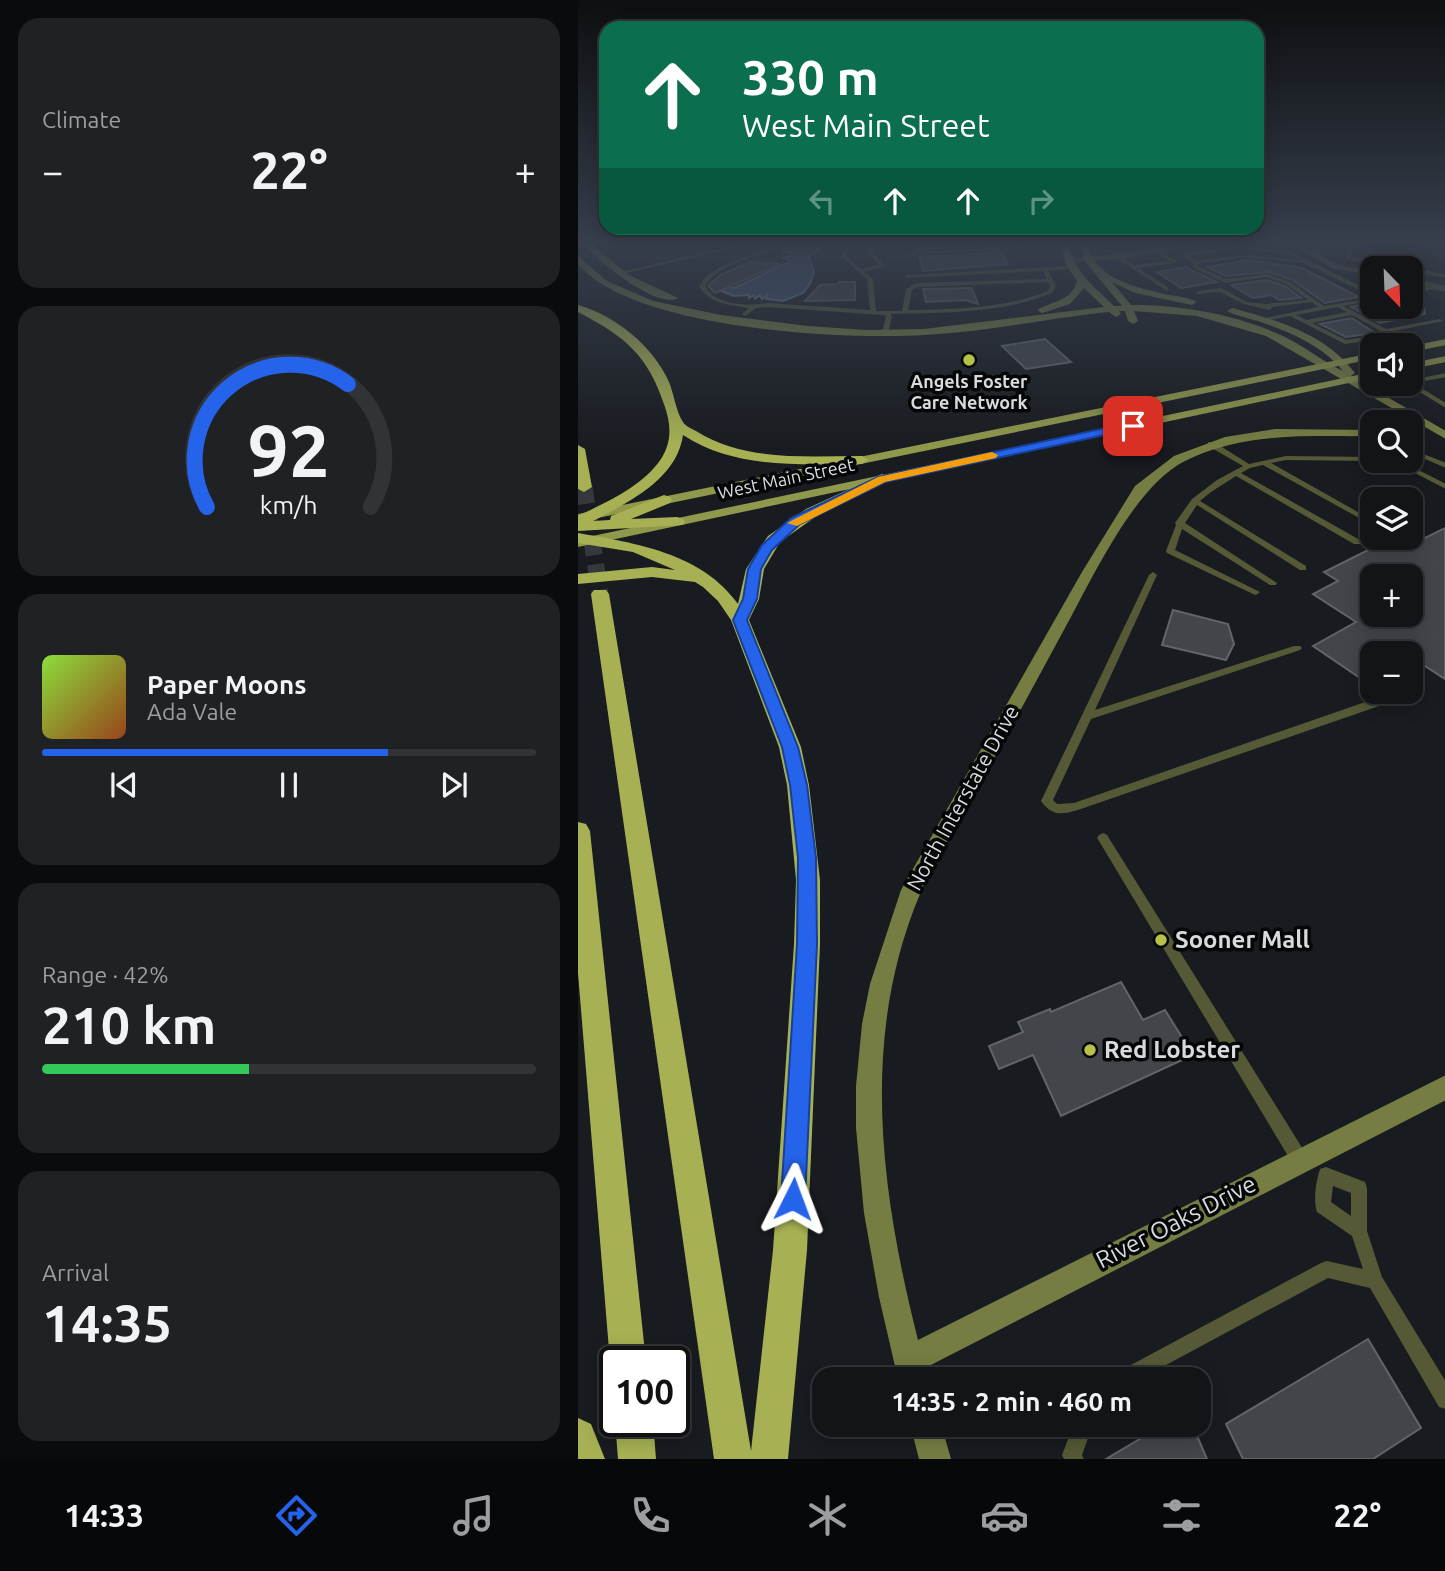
<!DOCTYPE html>
<meta charset="utf-8">
<style>
:root{--surface:#121417;--page:#1f2124;--text:#f1f3f6;--muted:#9c9ea1;--line:#313336;--accent:#2563eb}
body{margin:0;font-family:Ubuntu,sans-serif;background:var(--page);color:var(--text);height:100vh;display:flex;flex-direction:column;font-size:26px;white-space:nowrap}
*{box-sizing:border-box;margin:0}
p{font-size:23px;color:var(--muted)}
.icon{flex:none;width:38px;height:38px;fill:none;stroke:currentColor;stroke-width:2;stroke-linecap:round;stroke-linejoin:round}
.map{position:relative;flex:1;overflow:hidden}
.panel{display:flex;flex-direction:column;gap:18px;padding:18px;background:#0a0b0d;width:578px}
.panel>*{flex:none}
.top-card{position:absolute;left:21px;top:21px;width:665px;height:214px;border-radius:21px;box-shadow:0 4px 18px #0003,0 0 0 2px var(--line);background:#0b6e4f;color:#fff;overflow:hidden}
.needle{width:46px;rotate:157deg}
.tools{position:absolute;left:782px;top:256px;display:grid;gap:14px}
.tools a{display:grid;place-items:center;width:63px;height:63px;border-radius:14px;background:var(--surface);box-shadow:0 4px 18px #0003,0 0 0 2px var(--line);font-size:35px}
.speed{position:absolute;left:21px;top:1346px;display:flex;gap:14px;font-size:35px;font-weight:700;text-align:center}
.speed>*{display:grid;place-content:center;width:91px;height:91px;border-radius:50%;background:var(--surface);box-shadow:0 4px 18px #0003,0 0 0 2px var(--line);line-height:1}
.speed .limit{border:4px solid #111;border-radius:10px;background:#fff;color:#111}
.pin{position:absolute;display:grid;place-items:center;width:60px;height:60px;color:#fff;margin:-30px;border-radius:14px;box-shadow:0 4px 10px #0006}
.me{position:absolute;width:77px;margin:-38px;rotate:3deg;stroke-linejoin:round;filter:drop-shadow(0 0 5px #0008)}
.turn{display:flex;align-items:center;gap:24px;height:147px;padding:0 28px;font-size:32px}
.turn .icon{width:91px;height:91px;stroke-width:2.5}
.turn b{display:block;font-size:49px;line-height:60px}
.lanes{display:flex;align-items:center;height:66px;padding:0 28px;background:#0003;justify-content:center;gap:35px;direction:ltr}
.lanes .off{opacity:.35}
.big{font-size:52px;font-weight:700;line-height:1.1}
.panel .tile{flex:1;display:flex;flex-direction:column;justify-content:center;gap:10px;min-width:0;padding:0 24px;border-radius:21px;background:var(--page)}
.panel .dial{align-items:center;gap:0}
.dial svg{height:182px;overflow:visible;fill:none;stroke:var(--line);stroke-width:7;stroke-linecap:round;text-anchor:middle}
.dial text{fill:var(--text);stroke:none}
.song{display:flex;align-items:center;gap:21px}
.cover{width:84px;height:84px;border-radius:10px;background:linear-gradient(135deg,hsl(90 70% 55%),hsl(20 70% 35%))}
.played{height:7px;border-radius:4px;background:linear-gradient(90deg,var(--accent) 70%,var(--line) 70%)}
.keys{display:flex;justify-content:space-around;direction:ltr}
.heat{display:flex;justify-content:space-between;align-items:center;font-size:38px;direction:ltr}
.charge{height:10px;border-radius:5px;background:linear-gradient(90deg,#34c759 42%,var(--line) 0)}
.trip{position:absolute;left:234px;top:1367px;width:399px;height:70px;border-radius:21px;background:var(--surface);box-shadow:0 4px 18px #0003,0 0 0 2px var(--line);font-weight:700;line-height:70px;text-align:center}
.menu{display:flex;height:112px;justify-content:space-around;align-items:center;background:#070809;color:var(--muted)}
.menu .icon{width:49px;height:49px}
.menu .current{color:var(--accent)}
.menu b{font-size:32px;color:var(--text)}
main{display:flex;flex:1;min-height:0}
.map>svg:first-child{display:block}
.water{fill:#3f5777;stroke:#6d7e96;stroke-width:2}
.building{fill:#42454a;stroke:#61656a;stroke-width:2;fill-rule:evenodd}
.lines{fill:none;stroke-linecap:round;stroke-linejoin:round}
.highway-tunnel{stroke:#35383c;stroke-width:17;stroke-dasharray:17 9;stroke-linecap:butt}
.lane{fill:#555936;fill-rule:evenodd}
.street{fill:#555936;fill-rule:evenodd}
.secondary{fill:#767d42;fill-rule:evenodd}
.primary{fill:#90984b;fill-rule:evenodd}
.highway{fill:#a7b153;fill-rule:evenodd}
.route{fill:#2563eb;stroke:#184099;stroke-width:2}
.slow{fill:#f59e0b}
.poi-dot{fill:#b6c148;stroke:#050607;stroke-width:2.5}
.labels{text-anchor:middle;stroke-width:7;stroke-linejoin:round;paint-order:stroke}
.far-poi-label{font-size:18px;font-weight:bold;fill:#d8dadd;stroke:#050607}
.far-street-label{font-size:18px;fill:#d8dadd;stroke:#050607}
.street-label{font-size:21px;fill:#d8dadd;stroke:#050607}
.near-poi-label{font-size:24px;font-weight:bold;fill:#d8dadd;stroke:#050607;text-anchor:start}
.near-street-label{font-size:24px;fill:#d8dadd;stroke:#050607}
</style>
<main>
<section class="panel">
<div class="tile"><p>Climate</p>
<div class="heat"><a>−</a><b class="big">22°</b><a>+</a></div>
</div>
<div class="tile dial"><svg viewBox="0 0 100 80">
<path d="M14 69A42 42 0 1 1 86 69"/>
<path d="M14 69A42 42 0 0 1 76 15" stroke="#2563eb"/>
<text x="50" y="56" font-size="32" font-weight="700">92</text>
<text x="50" y="72" font-size="11">km/h</text>
</svg></div>
<div class="tile">
<div class="song"><i class="cover"></i><div><b>Paper Moons</b><p>Ada Vale</p></div></div>
<div class="played"></div>
<div class="keys"><svg class="icon" aria-label="previous" viewBox="0 0 24 24"><path d="M18 5L8 12l10 7zM5 5v14"/></svg><svg class="icon" aria-label="pause" viewBox="0 0 24 24"><path d="M8 5v14M16 5v14"/></svg><svg class="icon" aria-label="next" viewBox="0 0 24 24"><path d="M6 5l10 7-10 7zM19 5v14"/></svg></div>
</div>
<div class="tile"><p>Range · 42%</p><b class="big">210 km</b><div class="charge"></div></div>
<div class="tile"><p>Arrival</p><b class="big">14:35</b></div>
</section>
<div class="map">
<svg width="868" height="1459" viewBox="0 0 868 1459">
<rect width="100%" height="100%" fill="#181b1f"/>
<polygon class="water" points="209,244 238,244 234,246 243,248 231,257 236,272 232,284 225,293 205,301 188,299 189,295 184,299 182,295 177,299 176,295 171,298 171,295 156,296 138,289 145,285 156,288 214,261 205,258 215,254 205,251"/>
<g class="building">
<polygon points="338,244 420,244 417,249 424,252 430,264 345,271 341,257 412,253 415,250 410,245 340,250"/>
<polygon points="670,260 724,268 781,297 747,303 714,280 691,272 648,276 629,267"/>
<polygon points="172,262 202,264 137,293 130,286 142,275"/>
<polygon points="609,267 613,270 639,282 603,288 579,272"/>
<polygon points="688,280 707,286 723,298 701,300 693,295 675,298 653,285"/>
<polygon points="261,282 277,282 277,300 227,301 242,285 260,284"/>
<polygon points="394,288 400,304 387,300 348,302 345,289"/>
<polygon points="792,303 794,306 846,306 847,314 802,323 773,307"/>
<polygon points="774,318 797,333 768,337 742,324"/>
<polygon points="467,339 493,362 448,369 424,346"/>
<path d="M867,528V679L833,657V653H794V686L735,646L778,622L735,594L760,581L746,572L816,537L845,539ZM794,576H833V614H794Z"/>
<polygon points="595,610 650,624 656,644 648,660 584,645"/>
<polygon points="543,982 565,1020 587,1010 615,1055 483,1116 455,1055 421,1069 411,1046 445,1032 440,1022 472,1009 473,1012"/>
<polygon points="790,1339 843,1428 795,1459 665,1459 648,1424"/>
<polygon points="587,1424 614,1424 629,1459 528,1459"/>
</g>
<g class="lines">
<polyline class="highway-tunnel" points="6,487 22,594"/>
<g class="lane">
<polygon points="164,244 171,244 40,275 37,273"/>
<path d="M197,244H201L197,250C174,258 141,264 127,286C138,306 170,306 190,303L292,310L289,279L263,256L269,244H273L268,256L283,269L301,265L290,253L292,246L290,244L296,245L295,253L308,266L286,272L295,279L298,311H324L328,289L338,283L469,279L465,271L327,278L329,275L494,266L497,268L470,271L478,286L474,293C422,314 367,312 312,314L314,316L310,334L307,336L304,334L308,316L306,315L190,307L178,308L167,316L164,314L171,308C153,305 131,304 121,286L128,276L146,265L193,248ZM470,282L472,286L470,291C425,309 378,309 330,310L334,290L339,287Z"/>
<polygon points="489,244 487,246 422,249 420,248"/>
<polygon points="563,244 567,244 572,254 568,254"/>
<polygon points="738,244 742,244 743,258 739,257"/>
<polygon points="772,244 776,244 773,257 827,268 816,268 769,259 768,256"/>
<path d="M663,246L713,252L788,289L794,288V291L785,292L726,263L666,257L620,264V266L648,279L690,274L712,282L746,306L794,298V300L766,306L808,329L862,319L865,321L812,332L834,344L833,347V345H827L813,337L767,344L712,316L685,321L682,319L740,307L734,302L694,307L692,310L666,304L642,292L618,294L620,291L643,288L669,302L688,304L730,300L708,284L688,277L647,283L616,268L615,264L603,254ZM663,248L710,254L722,260L666,255L618,261L611,256ZM760,307L769,312L729,320L718,315ZM774,315L808,334L768,340L734,323Z"/>
<polygon points="410,248 412,250 324,255 322,254"/>
<polygon points="582,251 598,261 598,263 560,268 591,288 589,291 537,257 541,256 556,265 591,261 580,253"/>
<polygon points="833,267 868,275 868,278 833,271"/>
<polygon points="859,285 861,288 833,294 833,290"/>
<polygon points="868,373 868,377 835,383 868,403 868,408 827,383 833,383 833,380"/>
<polygon points="630,442 636,442 671,464 708,456 794,457 794,460 797,460 794,461 708,460 693,463 794,520 794,525 685,465 672,468 663,473 782,540 782,544 776,544 658,476 633,492 622,501 728,566 728,570 722,570 619,505 607,523 699,583 698,585 692,585 604,529 597,550 682,592 678,595 675,594 589,553 588,551 598,525 597,523 614,499 639,480 665,466 630,446"/>
<polygon points="848,455 868,463 868,468 847,459 833,460 833,456"/>
<polygon points="812,460 821,460 868,484 868,489"/>
<path d="M575,572L579,575L517,710L716,646H722L724,648L722,650L513,719L475,800L479,804L496,803L793,700L797,699L802,703L801,706L500,810C483,815 474,816 463,801L571,575Z"/>
<polygon points="525,833 529,835 728,1154 730,1160 728,1166 722,1168 716,1166 521,841 519,838 521,835"/>
<path d="M748,1167L787,1182L789,1188V1231L804,1277L868,1382V1409L861,1407L792,1288L750,1278L562,1379H535L538,1373L743,1263L749,1261L785,1269L774,1236L739,1212C735,1201 738,1181 742,1169ZM755,1186L773,1193V1216L753,1202Z"/>
<polygon points="496,1424 515,1424 504,1455 506,1459 486,1459 484,1455"/>
</g>
<g class="street">
<polygon points="617,244 635,244 543,259 489,262 485,260"/>
<polygon points="712,244 721,244 761,265 794,271 794,275 756,269"/>
<polygon points="833,278 868,286 868,292 833,284"/>
</g>
<g class="secondary">
<path d="M5,244H13L51,275L100,298C79,310 19,260 5,244Z"/>
<path d="M483,244H491C496,273 516,286 536,306H544L508,263L501,244H509C517,278 556,287 587,294C597,296 610,297 619,302L614,305L557,293L534,282L553,305C604,305 657,314 705,336C726,346 744,361 765,371C744,345 711,332 680,321C670,318 658,316 649,311L654,308C699,320 748,334 777,373L773,376L868,431V439L688,336L619,316L556,311L560,321L555,324L550,321L547,311H541L543,314L538,317L531,312L520,313C462,320 404,332 346,335C264,340 54,329 0,264V256L29,281L75,301L143,315L230,326L288,330L346,329L526,307L506,288L492,304L464,313L459,310C476,300 493,302 499,281L488,265Z"/>
<path d="M697,429L794,430V436C729,437 667,431 607,461C554,487 510,588 481,639C451,695 420,751 389,807C373,836 354,864 342,894C281,1039 303,1193 340,1340L868,1075V1100L347,1368L350,1379H320L301,1297L286,1213L278,1128V1086L284,1024L292,984L323,890L504,572L557,486L596,456L647,437Z"/>
<polygon points="332,1424 363,1424 373,1459 341,1459"/>
</g>
<g class="primary">
<polygon points="868,339 868,345 833,352 833,346"/>
<polygon points="794,353 794,359 0,522 0,514"/>
<polygon points="868,356 868,362 833,369 833,363"/>
<polygon points="794,372 794,378 0,547 0,539"/>
</g>
<g class="highway">
<path d="M0,305C38,316 75,346 91,382C96,394 98,412 105,422C107,426 114,429 118,431C168,462 228,456 284,456L291,460L284,464C223,464 159,470 105,435C99,479 51,502 15,521L32,520L33,516L86,495L92,497L94,500L92,503L53,519L99,517L105,519L107,522L105,525L0,531V516C29,502 65,486 83,459C94,442 93,425 87,407C70,355 48,337 0,312Z"/>
<polygon points="0,445 7,449 14,487 6,492 0,489"/>
<path d="M304,474L312,479L309,482L240,515L202,542L186,569L181,599L171,620L223,747L231,785L242,880V944L229,1250L210,1459H136L13,594L16,590H28L31,594L173,1451L195,1250L216,944L218,880L209,785L201,747L153,620L140,601L125,587L117,582L74,577L0,584V574L74,567L97,570L55,552L0,543V533C57,543 124,553 160,604L168,569L190,536L228,509Z"/>
<polygon points="0,822 8,824 12,831 68,1362 37,1362 37,1373 32,1362 0,973"/>
<polygon points="0,1418 13,1424 27,1459 0,1459"/>
<polygon points="37,1421 75,1421 78,1459 40,1459"/>
</g>
</g>
<linearGradient id="sky" x2="0" y2="1"><stop stop-color="#0d0f11"/><stop offset="0.54" stop-color="#373f4d"/><stop offset="1" stop-color="#373f4d" stop-opacity="0"/></linearGradient>
<rect width="868" height="448" fill="url(#sky)"/>
<polygon class="route" points="555,422 560,426 559,428 307,482 222,524 194,550 183,569 179,599 169,620 220,747 229,785 238,858 239,944 227,1199 223,1207 215,1211 206,1207 203,1199 219,944 220,858 212,785 204,747 155,620 165,599 170,569 184,545 213,518 300,477"/>
<polygon class="slow" points="414,452 420,455 418,458 307,482 219,526 209,523 300,477"/>
<g class="poi-dot">
<circle cx="391" cy="360" r="7"/>
<circle cx="583" cy="940" r="7"/>
<circle cx="512" cy="1050" r="7"/>
</g>
<g class="labels">
<g class="far-poi-label">
<text x="391" y="388">Angels Foster<tspan x="391" dy="21">Care Network</tspan></text>
</g>
<g class="far-street-label">
<text transform="translate(208 479) rotate(-12)" y="6">West Main Street</text>
</g>
<g class="street-label">
<text transform="translate(385 798) rotate(-61)" y="7">North Interstate Drive</text>
</g>
<g class="near-poi-label">
<text x="597" y="948">Sooner Mall</text>
<text x="526" y="1058">Red Lobster</text>
</g>
<g class="near-street-label">
<text transform="translate(598 1222) rotate(-27)" y="8">River Oaks Drive</text>
</g>
</g>
</svg>
<div class="tools">
<a><svg class="needle" viewBox="-14 -14 28 28"><path d="M0-13l5 13h-10z" fill="#e53935"/><path d="M0 13l5-13h-10z" fill="#9c9ea1"/></svg></a>
<a><svg class="icon" aria-label="sound" viewBox="0 0 24 24"><path d="M4 9h4l5-4v14l-5-4H4zM17 9q2 3 0 6"/></svg></a>
<a><svg class="icon" aria-label="search" viewBox="0 0 24 24"><circle cx="10" cy="10" r="6"/><path d="M15 15l6 6"/></svg></a>
<a><svg class="icon" aria-label="layers" viewBox="0 0 24 24"><path d="M12 4l9 5-9 5-9-5zM3 14l9 5 9-5"/></svg></a>
<a>+</a>
<a>−</a>
</div>
<div class="speed"><div class="limit">100</div></div>
<div class="pin" style="left:555px;top:426px;background:#d93025"><svg class="icon" aria-label="arrive" viewBox="0 0 24 24"><path d="M6 21V4h12l-3 4 3 4H6"/></svg></div>
<svg class="me" style="left:215px;top:1199px" viewBox="-20 -20 40 40"><path d="M0-17L14 15 0 8-14 15z" fill="#2563eb" stroke="#fff" stroke-width="4"/></svg>
<div class="trip">14:35 · 2 min · 460 m</div>
<div class="top-card">
<div class="turn"><svg class="icon" aria-label="ahead" viewBox="0 0 24 24"><path d="M12 20V5M6 11l6-6 6 6"/></svg><div><b>330 m</b>West Main Street</div></div>
<div class="lanes"><svg class="icon off" aria-label="left" viewBox="0 0 24 24"><path d="M17 20v-9H6M10 6l-5 5 5 5"/></svg><svg class="icon" aria-label="ahead" viewBox="0 0 24 24"><path d="M12 20V5M6 11l6-6 6 6"/></svg><svg class="icon" aria-label="ahead" viewBox="0 0 24 24"><path d="M12 20V5M6 11l6-6 6 6"/></svg><svg class="icon off" aria-label="right" viewBox="0 0 24 24"><path d="M7 20v-9h11M14 6l5 5-5 5"/></svg></div>
</div>
</div>
</main>
<nav class="menu">
<b>14:33</b>
<svg class="icon current" aria-label="directions" viewBox="0 0 24 24"><path d="M12 3l9 9-9 9-9-9zM9 14v-3h6M13 9l2 2-2 2"/></svg>
<svg class="icon" aria-label="music" viewBox="0 0 24 24"><path d="M9 18V5l10-2v13"/><circle cx="6" cy="18" r="3"/><circle cx="16" cy="16" r="3"/></svg>
<svg class="icon" aria-label="phone" viewBox="0 0 24 24"><path d="M5 4h4l2 5-3 2q2 4 5 5l2-3 5 2v4C11 20 4 13 5 4z"/></svg>
<svg class="icon" aria-label="climate" viewBox="0 0 24 24"><path d="M12 3v18M4 7l16 10M4 17L20 7"/></svg>
<svg class="icon" aria-label="car" viewBox="0 0 24 24"><path d="M5 17H2v-5l4-1 3-4h7l3 4 3 1v5h-3M9 17h6M6 11h13"/><circle cx="7" cy="17" r="2"/><circle cx="17" cy="17" r="2"/></svg>
<svg class="icon" aria-label="filters" viewBox="0 0 24 24"><path d="M4 7h16M4 17h16"/><circle cx="9" cy="7" r="2"/><circle cx="15" cy="17" r="2"/></svg>
<b>22°</b>
</nav>
